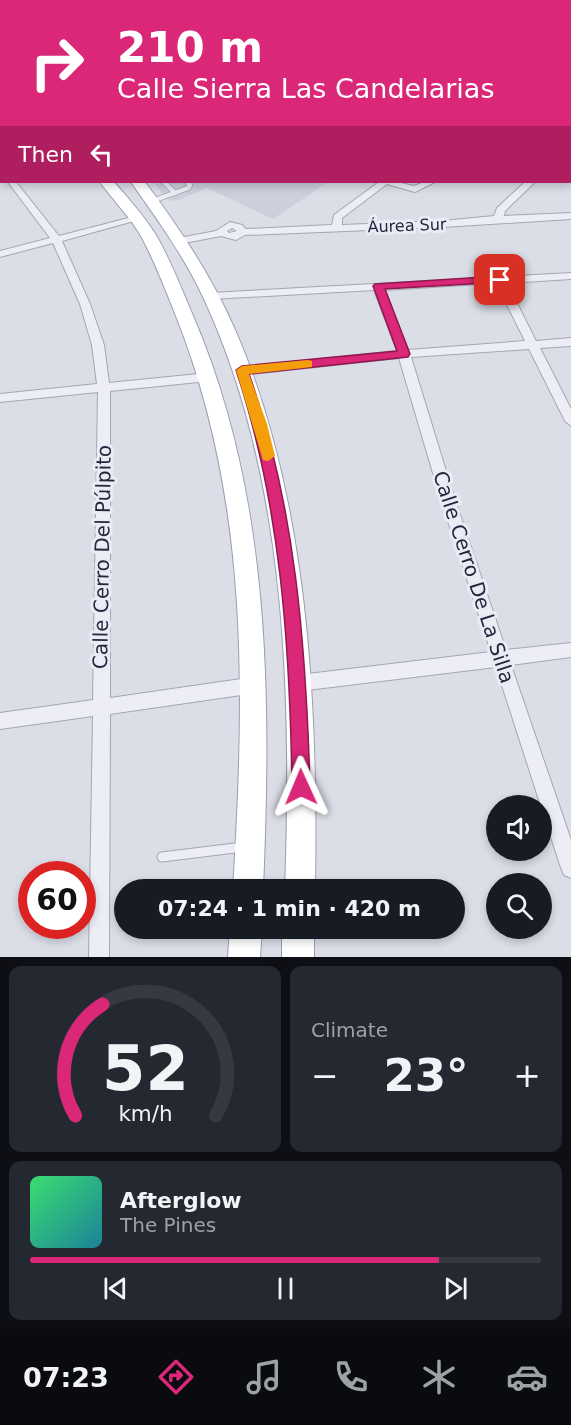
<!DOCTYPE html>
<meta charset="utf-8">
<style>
:root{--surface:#171b24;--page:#242831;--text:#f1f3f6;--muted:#9ea1a6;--line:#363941;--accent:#db2777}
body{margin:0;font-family:"DejaVu Sans",sans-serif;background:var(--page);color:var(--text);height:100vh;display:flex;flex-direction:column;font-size:22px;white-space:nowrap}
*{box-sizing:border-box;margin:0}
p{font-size:20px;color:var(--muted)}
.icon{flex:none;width:33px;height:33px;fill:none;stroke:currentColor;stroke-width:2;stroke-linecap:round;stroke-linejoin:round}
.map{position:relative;height:957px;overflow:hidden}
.drawer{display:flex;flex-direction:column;gap:9px;padding:9px;background:#0d0f14;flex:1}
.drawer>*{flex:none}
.hud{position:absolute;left:0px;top:0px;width:572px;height:183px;box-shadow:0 3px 9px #0003;background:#db2777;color:#fff;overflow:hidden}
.buttons{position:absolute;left:486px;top:795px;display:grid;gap:12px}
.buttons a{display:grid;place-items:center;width:66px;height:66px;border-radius:50%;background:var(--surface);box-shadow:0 3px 9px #0003;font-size:30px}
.speed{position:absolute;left:18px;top:861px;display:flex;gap:12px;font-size:30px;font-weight:700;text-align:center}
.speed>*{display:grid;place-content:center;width:78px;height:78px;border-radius:50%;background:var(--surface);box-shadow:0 3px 9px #0003;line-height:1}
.speed .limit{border:9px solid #d22;background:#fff;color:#111}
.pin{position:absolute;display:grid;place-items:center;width:51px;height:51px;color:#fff;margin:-26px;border-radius:12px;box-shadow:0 3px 9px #0006}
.me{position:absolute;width:66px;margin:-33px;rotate:359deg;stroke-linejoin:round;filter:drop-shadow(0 0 4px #0008)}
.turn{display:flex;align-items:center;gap:21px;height:126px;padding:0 18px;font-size:27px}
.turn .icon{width:78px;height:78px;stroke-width:2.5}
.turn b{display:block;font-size:42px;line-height:51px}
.then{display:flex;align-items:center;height:57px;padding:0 18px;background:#0003;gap:12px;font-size:22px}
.big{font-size:45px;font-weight:700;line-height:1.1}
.drawer .widget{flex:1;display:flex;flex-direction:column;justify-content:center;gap:9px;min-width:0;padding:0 21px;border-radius:12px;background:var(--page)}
.drawer .dial{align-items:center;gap:0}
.dial svg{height:156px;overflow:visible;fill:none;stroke:var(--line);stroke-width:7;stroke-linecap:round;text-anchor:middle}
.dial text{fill:var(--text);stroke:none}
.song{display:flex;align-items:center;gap:18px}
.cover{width:72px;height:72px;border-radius:9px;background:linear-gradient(135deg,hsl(140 70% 55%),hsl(190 70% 35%))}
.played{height:6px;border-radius:3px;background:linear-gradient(90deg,var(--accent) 80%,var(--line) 80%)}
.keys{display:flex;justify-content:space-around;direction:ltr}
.heat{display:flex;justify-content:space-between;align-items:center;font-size:33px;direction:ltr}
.drawer .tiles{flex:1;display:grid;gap:9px;grid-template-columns:1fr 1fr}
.widget:last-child{grid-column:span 2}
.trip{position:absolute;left:114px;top:879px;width:351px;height:60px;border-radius:30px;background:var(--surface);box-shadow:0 3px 9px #0003;font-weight:700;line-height:60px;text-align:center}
.tab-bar{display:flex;height:96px;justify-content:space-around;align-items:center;background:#090b0e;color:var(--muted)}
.tab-bar .icon{width:42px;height:42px}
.tab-bar .selected{color:var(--accent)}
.tab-bar b{font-size:27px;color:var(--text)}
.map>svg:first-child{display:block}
.built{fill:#cccfdc}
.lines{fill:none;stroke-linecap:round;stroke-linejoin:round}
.lane-far2-casing{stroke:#a4a6b4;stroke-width:5}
.lane-far1-casing{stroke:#a4a6b4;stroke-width:6}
.lane-casing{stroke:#a4a6b4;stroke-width:11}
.street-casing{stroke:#a4a6b4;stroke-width:2}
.primary-casing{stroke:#999eb3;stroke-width:2}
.lane-far2{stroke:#edeef5;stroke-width:4}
.lane-far1{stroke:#edeef5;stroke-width:4.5}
.lane{stroke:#edeef5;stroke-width:9}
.street{fill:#edeef5;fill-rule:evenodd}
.primary{fill:#fff;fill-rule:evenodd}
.wall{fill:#9da0ae}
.shaded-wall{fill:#80828d}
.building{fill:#b7baca;stroke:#80828d;stroke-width:1.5}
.route{fill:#db2777;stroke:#8e194d;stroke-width:1.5}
.slow{fill:#f59e0b}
.labels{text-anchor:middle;stroke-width:6;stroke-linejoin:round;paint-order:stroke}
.far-street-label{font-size:16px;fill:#24273e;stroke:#eaecf5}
.street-label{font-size:20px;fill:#24273e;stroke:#eaecf5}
</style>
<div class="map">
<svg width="571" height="957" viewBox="0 0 571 957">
<rect width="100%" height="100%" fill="#dbdde7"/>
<g class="built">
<polygon points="0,0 413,0 418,1 2,2 1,39"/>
<polygon points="153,182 328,182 273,219 207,188 176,201 168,200"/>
</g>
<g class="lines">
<defs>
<g id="lane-far2">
<polyline points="348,0 351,2"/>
<polyline points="222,2 226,0"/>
<polyline points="410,2 413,0"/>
</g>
<g id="lane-far1">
<polyline points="164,182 175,193"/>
<polyline points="152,201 188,188 190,185 187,182"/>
</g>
<polyline id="lane" points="162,857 243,847"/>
<g id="street">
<polygon points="419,0 431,2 420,2"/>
<rect x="570" y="24" width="1" height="4"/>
<rect x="570" y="40" width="1" height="5"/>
<rect x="570" y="70" width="1" height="4"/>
<rect x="570" y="117" width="1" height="5"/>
<rect x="570" y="158" width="1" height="6"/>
<polygon points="0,163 2,164 2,171 0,170"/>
<polygon points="8,182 16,182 59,236 136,216 141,219 62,241 90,304 104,345 109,383 208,373 214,377 208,381 110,391 110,698 255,677 261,680 263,685 261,690 255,693 110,714 109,957 89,957 93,716 0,729 0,713 93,700 98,392 0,402 0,394 97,384 92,345 80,304 53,243 0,257 0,251 50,238"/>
<path d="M379,182H397L414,186L424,182H435L415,192L387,184L342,218V225L443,221L494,216L497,208L525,182H535L505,211L504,216L571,213V219L443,227L245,235L236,240L221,236L179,244L174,241L179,238L216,231L230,222L242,225L246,229L332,225L334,215ZM232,228L237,231L229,233L227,231Z"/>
<path d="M571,273V279L507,283L536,341L571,338V346L540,348L571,409V426L565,421L529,349L411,357L454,497L506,650L571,643V657L511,665L571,840V878L564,875L561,868L496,667L299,691L293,688L291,683L293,678L299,675L491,652L440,497L399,358L242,375L236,371L242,367L397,351L374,290L211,299L206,296L211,293ZM496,283L525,341L408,350L385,290Z"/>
</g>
<g id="primary">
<rect x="0" y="48" width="2" height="7"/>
<polygon points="0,74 2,75 2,82 0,82"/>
<path d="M100,182H114C129,199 144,216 156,235C171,261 182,290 194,318C271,499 271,696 263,890H233C245,691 250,499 174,311C164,286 154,260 141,236C130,217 113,200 100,182Z"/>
<path d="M131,182H145C180,229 213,278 236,332C309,501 318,708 315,890H285C292,695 287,476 203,297C184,256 157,219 131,182Z"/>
<polygon points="230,928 262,928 260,957 228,957"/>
<rect x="282" y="928" width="32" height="29"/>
</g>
</defs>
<use href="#lane-far2" class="lane-far2-casing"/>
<use href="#lane-far1" class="lane-far1-casing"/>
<use href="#lane" class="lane-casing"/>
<use href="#street" class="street-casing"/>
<use href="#primary" class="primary-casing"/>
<use href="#lane-far2" class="lane-far2"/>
<use href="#lane-far1" class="lane-far1"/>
<use href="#lane" class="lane"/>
<use href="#street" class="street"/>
<use href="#primary" class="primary"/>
</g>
<polygon class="wall" points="0,0 153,0 146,2 2,2 2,11 0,9"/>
<g class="shaded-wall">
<polygon points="82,0 153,0 146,2 76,2"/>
<polygon points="163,0 182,0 176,2 163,2"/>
</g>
<polygon class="building" points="4,0 82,0 76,2 6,2"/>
<path class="route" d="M500,276L505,280L503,282L385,289L410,354L408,357L249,374C296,506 306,648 310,787L307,793L301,796L294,793L292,787C290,646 281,505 236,370L242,366L397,351L373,286L375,284Z"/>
<polygon class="slow" points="308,360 312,361 312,367 249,374 267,424 275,456 268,461 263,460 236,370 242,366"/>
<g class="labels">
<g class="far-street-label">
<text transform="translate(407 225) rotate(-2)" y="6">Áurea Sur</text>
</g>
<g class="street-label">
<text transform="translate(102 557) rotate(-89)" y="7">Calle Cerro Del Púlpito</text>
<text transform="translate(474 577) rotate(72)" y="7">Calle Cerro De La Silla</text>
</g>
</g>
</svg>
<div class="buttons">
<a><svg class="icon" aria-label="sound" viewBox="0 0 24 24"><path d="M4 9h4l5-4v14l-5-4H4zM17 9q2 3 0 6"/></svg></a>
<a><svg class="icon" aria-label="search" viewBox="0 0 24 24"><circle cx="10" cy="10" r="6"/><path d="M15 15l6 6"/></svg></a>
</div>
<div class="speed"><div class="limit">60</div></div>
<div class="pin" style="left:500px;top:280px;background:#d93025"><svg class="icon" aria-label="arrive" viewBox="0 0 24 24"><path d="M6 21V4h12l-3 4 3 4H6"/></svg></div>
<svg class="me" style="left:301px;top:787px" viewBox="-20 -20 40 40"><path d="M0-17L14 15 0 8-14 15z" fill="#db2777" stroke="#fff" stroke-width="4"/></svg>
<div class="trip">07:24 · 1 min · 420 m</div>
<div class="hud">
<div class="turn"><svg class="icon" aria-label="right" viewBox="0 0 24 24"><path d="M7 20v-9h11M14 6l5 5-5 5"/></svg><div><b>210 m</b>Calle Sierra Las Candelarias</div></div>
<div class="then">Then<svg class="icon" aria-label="left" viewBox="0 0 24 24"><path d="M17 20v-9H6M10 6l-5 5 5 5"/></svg></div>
</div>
</div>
<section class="drawer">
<div class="tiles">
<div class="widget dial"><svg viewBox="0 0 100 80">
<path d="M14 69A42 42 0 1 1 86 69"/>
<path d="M14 69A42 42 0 0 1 28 12" stroke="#db2777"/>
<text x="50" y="56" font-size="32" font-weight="700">52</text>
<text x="50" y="72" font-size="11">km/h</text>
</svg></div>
<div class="widget"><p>Climate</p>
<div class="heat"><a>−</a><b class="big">23°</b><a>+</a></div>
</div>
<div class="widget">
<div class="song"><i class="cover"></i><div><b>Afterglow</b><p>The Pines</p></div></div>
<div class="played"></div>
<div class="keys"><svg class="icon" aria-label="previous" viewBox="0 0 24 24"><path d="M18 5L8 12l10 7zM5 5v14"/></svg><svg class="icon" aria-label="pause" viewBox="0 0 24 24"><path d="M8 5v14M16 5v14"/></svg><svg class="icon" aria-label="next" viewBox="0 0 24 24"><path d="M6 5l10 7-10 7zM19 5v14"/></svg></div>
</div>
</div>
</section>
<nav class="tab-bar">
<b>07:23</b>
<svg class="icon selected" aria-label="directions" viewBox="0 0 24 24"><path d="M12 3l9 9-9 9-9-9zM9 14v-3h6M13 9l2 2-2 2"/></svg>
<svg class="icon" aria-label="music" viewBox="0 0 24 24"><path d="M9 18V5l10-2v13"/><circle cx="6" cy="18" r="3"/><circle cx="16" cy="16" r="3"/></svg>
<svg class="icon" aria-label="phone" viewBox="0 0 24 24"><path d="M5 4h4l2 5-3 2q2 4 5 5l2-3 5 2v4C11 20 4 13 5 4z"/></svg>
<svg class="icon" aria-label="climate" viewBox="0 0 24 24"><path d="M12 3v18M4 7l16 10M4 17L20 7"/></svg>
<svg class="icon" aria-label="car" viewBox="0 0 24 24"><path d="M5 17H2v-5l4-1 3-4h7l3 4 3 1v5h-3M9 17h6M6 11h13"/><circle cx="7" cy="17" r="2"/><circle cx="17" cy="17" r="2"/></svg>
</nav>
